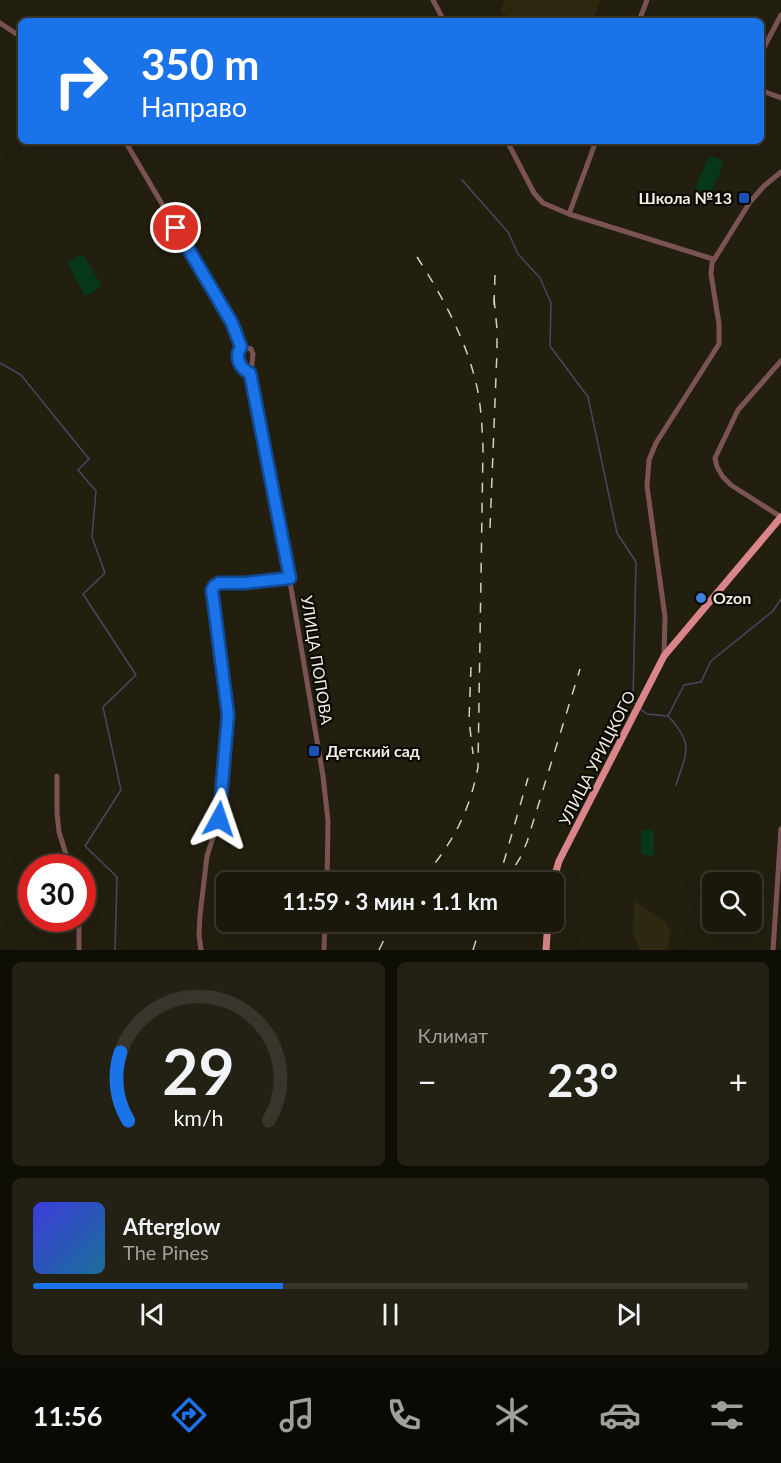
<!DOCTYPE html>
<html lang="ru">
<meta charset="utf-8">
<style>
:root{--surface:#1a170b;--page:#232014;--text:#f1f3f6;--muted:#9f9f9d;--line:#38362c;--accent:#1a73e8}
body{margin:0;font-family:Lato,sans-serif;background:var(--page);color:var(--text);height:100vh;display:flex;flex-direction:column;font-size:22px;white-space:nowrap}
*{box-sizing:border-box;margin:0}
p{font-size:20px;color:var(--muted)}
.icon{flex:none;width:33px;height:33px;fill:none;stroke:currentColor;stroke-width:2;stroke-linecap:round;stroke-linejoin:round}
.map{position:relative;height:950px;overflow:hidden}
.details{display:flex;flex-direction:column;gap:12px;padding:12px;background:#0e0d06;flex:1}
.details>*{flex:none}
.banner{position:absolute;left:18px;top:18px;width:746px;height:126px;border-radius:9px;box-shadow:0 6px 24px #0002,0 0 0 2px var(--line);background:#1a73e8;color:#fff;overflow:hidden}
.tools{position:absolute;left:702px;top:872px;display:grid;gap:12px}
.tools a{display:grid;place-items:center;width:60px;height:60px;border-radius:9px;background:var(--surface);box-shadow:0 6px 24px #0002,0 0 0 2px var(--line);font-size:30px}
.speed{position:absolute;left:18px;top:854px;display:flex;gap:12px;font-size:30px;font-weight:700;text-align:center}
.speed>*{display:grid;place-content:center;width:78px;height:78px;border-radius:50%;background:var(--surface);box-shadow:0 6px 24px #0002,0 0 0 2px var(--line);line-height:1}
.speed .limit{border:9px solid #d22;background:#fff;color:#111}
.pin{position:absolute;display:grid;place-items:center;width:51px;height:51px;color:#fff;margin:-26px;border:3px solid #fff;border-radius:50%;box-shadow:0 2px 6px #0007}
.me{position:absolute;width:66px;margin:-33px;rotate:5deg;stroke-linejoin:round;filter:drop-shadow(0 0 4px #0008)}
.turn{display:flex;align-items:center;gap:21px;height:126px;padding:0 24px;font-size:27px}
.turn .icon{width:78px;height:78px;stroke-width:2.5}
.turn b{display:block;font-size:42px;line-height:51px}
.big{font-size:45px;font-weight:700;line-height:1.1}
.details .widget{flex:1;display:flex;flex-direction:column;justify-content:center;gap:9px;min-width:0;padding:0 21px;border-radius:9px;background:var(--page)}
.details .dial{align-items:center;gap:0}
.dial svg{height:156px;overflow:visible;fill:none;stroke:var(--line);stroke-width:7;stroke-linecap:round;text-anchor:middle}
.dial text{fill:var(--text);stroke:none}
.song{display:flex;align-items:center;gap:18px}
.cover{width:72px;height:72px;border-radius:9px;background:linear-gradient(135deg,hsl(240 70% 55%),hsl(200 70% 35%))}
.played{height:6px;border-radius:3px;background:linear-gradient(90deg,var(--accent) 35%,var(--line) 35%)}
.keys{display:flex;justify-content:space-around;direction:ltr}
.heat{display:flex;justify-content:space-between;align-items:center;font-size:33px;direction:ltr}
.details .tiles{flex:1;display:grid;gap:12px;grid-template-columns:1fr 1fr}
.widget:last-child{grid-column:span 2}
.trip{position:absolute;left:216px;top:872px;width:348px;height:60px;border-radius:9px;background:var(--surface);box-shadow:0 6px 24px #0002,0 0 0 2px var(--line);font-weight:700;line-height:60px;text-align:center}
.tabs{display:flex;height:96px;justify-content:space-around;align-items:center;background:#0a0904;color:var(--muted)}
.tabs .icon{width:42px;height:42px}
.tabs .selected{color:var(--accent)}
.tabs b{font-size:27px;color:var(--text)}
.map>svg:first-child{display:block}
.built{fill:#2f2811}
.green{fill:#07381a}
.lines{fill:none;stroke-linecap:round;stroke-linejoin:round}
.stream{stroke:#484763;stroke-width:1.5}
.minor{stroke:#7c5354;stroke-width:5}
.major{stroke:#da8589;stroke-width:7}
.rail{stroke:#d1cec3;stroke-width:1.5;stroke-dasharray:10 10;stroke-linecap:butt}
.route-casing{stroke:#114b97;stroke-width:15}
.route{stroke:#1a73e8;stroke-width:10}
.transit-dot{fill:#1a4fb4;stroke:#0b0904;stroke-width:2}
.shop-dot{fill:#3f7fe0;stroke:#0b0904;stroke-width:2}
.labels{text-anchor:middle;stroke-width:4.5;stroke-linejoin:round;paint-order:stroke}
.poi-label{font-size:16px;font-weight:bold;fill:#f0ede2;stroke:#0b0904;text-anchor:start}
.street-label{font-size:16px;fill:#f0ede2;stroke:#0b0904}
</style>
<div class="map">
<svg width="781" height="950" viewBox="0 0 781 950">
<rect width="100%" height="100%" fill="#231f0f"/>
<g class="built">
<polygon points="505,0 601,0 592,21 515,21 500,11"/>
<polygon points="634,901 666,922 666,926 671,930 667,950 641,950 639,948 633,934"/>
</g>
<g class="green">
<polygon points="712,156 721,160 723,164 711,193 707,194 697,190 696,187 708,158"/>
<polygon points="80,255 84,256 101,285 99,288 88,295 84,294 68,264 69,262"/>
<polygon points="643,830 652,830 654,833 654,855 652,856 641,854 641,833"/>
</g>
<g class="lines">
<g class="stream">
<polyline points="462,180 508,232 518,254 540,278 551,303 550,346 588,397 617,533 636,562 633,702 636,704"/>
<polyline points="0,363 21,375 89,459 78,470 96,491 92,537 105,573 83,594 136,675 103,707 121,790 85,846 117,877 115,950"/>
<path d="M639,708L647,714L668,716C694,744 687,751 676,785"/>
<polyline points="668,716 684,685 701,682 711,661 773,611 781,599"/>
</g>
<g class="minor">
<polyline points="433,0 444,21"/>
<polyline points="639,21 647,0"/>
<polyline points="0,23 21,37"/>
<polyline points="760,55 781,15"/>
<polyline points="760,90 781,98"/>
<polyline points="125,141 232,323 241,347"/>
<polyline points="507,141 534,193 543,203 569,214 713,259"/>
<polyline points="569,214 596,141"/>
<path d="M251,373C242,369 237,361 238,352L243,347L251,349L253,354L251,373L255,404L267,451L286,558L323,776L328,821L327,882"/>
<polyline points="781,517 731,485 723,477 717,467 715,458 738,410 781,361"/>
<polyline points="664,656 665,617 647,486 649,460 656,443 719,344 719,324 711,274 712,263 750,202 764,186 781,172"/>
<polyline points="57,776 57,813 59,832 70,867"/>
<polyline points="79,950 79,918"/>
<polyline points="201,950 199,935 200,915 207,856 219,819 228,715 212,590 214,586 219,583 245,583 290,578"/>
<polyline points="324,950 325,921"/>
<polyline points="773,950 781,829"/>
</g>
<g class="major">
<polyline points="553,882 559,861 664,656 781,517"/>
<polyline points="546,950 548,921"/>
</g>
<g class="rail">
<path d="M417,257C440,292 465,338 475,379C481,401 482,425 483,448L478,767C469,815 451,845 420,882"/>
<polyline points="494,305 495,275"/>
<polyline points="490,528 497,351 497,329 494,298"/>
<polyline points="471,667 469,720 473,754"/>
<polyline points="498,882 528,778"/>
<polyline points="505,882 520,858 527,842 580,669"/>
<polyline points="379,950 393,921"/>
<polyline points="473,950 482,921"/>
</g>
</g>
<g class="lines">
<defs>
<path id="route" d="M176,228L232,323L241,347C234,357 240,369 250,373L290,578L245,583H219L214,586L212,590L228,715L219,819"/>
</defs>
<use href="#route" class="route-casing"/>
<use href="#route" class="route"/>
</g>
<g class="transit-dot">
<rect x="738" y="192" width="12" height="12" rx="3"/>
<rect x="308" y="745" width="12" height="12" rx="3"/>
</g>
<circle class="shop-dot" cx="701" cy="598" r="6"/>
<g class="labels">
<g class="poi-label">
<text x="732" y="204" text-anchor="end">Школа №13</text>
<text x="713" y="604">Ozon</text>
<text x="326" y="757">Детский сад</text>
</g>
<g class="street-label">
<text transform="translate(317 660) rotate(81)" y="6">УЛИЦА ПОПОВА</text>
<text transform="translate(597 758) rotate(-63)" y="6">УЛИЦА УРИЦКОГО</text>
</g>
</g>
</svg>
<div class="tools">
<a><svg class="icon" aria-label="search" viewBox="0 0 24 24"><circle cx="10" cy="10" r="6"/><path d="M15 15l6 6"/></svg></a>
</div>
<div class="speed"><div class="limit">30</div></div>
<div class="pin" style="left:176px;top:228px;background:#d93025"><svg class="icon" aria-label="arrive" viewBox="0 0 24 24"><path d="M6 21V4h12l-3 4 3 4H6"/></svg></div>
<svg class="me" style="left:219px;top:819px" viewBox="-20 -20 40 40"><path d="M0-17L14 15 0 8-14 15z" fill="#1a73e8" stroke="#fff" stroke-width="4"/></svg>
<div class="trip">11:59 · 3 мин · 1.1 km</div>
<div class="banner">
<div class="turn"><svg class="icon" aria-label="right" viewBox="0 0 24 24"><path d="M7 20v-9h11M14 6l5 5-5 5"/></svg><div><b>350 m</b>Направо</div></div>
</div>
</div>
<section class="details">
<div class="tiles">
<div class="widget dial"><svg viewBox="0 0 100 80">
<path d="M14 69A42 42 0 1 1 86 69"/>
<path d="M14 69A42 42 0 0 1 10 34" stroke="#1a73e8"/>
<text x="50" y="56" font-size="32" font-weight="700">29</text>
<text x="50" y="72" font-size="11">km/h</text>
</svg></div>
<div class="widget"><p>Климат</p>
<div class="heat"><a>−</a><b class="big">23°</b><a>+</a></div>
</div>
<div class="widget">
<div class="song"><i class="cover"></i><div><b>Afterglow</b><p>The Pines</p></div></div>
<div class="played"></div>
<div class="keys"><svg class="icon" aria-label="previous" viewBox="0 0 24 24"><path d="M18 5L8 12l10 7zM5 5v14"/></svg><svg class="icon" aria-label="pause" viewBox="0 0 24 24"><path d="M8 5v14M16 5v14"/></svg><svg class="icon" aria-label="next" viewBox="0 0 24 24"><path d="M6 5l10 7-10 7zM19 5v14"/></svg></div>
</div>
</div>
</section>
<nav class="tabs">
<b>11:56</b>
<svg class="icon selected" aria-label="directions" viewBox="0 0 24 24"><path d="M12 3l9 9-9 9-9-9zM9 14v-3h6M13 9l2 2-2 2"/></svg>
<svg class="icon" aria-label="music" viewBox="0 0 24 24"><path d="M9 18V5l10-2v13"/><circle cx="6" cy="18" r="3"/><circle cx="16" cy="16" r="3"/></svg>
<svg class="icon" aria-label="phone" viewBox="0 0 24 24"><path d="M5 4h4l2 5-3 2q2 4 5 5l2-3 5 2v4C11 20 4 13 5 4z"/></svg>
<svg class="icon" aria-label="climate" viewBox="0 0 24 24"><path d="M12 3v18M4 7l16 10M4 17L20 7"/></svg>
<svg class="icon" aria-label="car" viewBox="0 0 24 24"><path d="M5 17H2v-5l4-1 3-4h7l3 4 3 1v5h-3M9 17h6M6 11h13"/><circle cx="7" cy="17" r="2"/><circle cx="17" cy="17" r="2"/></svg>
<svg class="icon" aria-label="filters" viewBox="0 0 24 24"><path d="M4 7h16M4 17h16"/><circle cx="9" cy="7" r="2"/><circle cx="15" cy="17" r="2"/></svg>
</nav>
